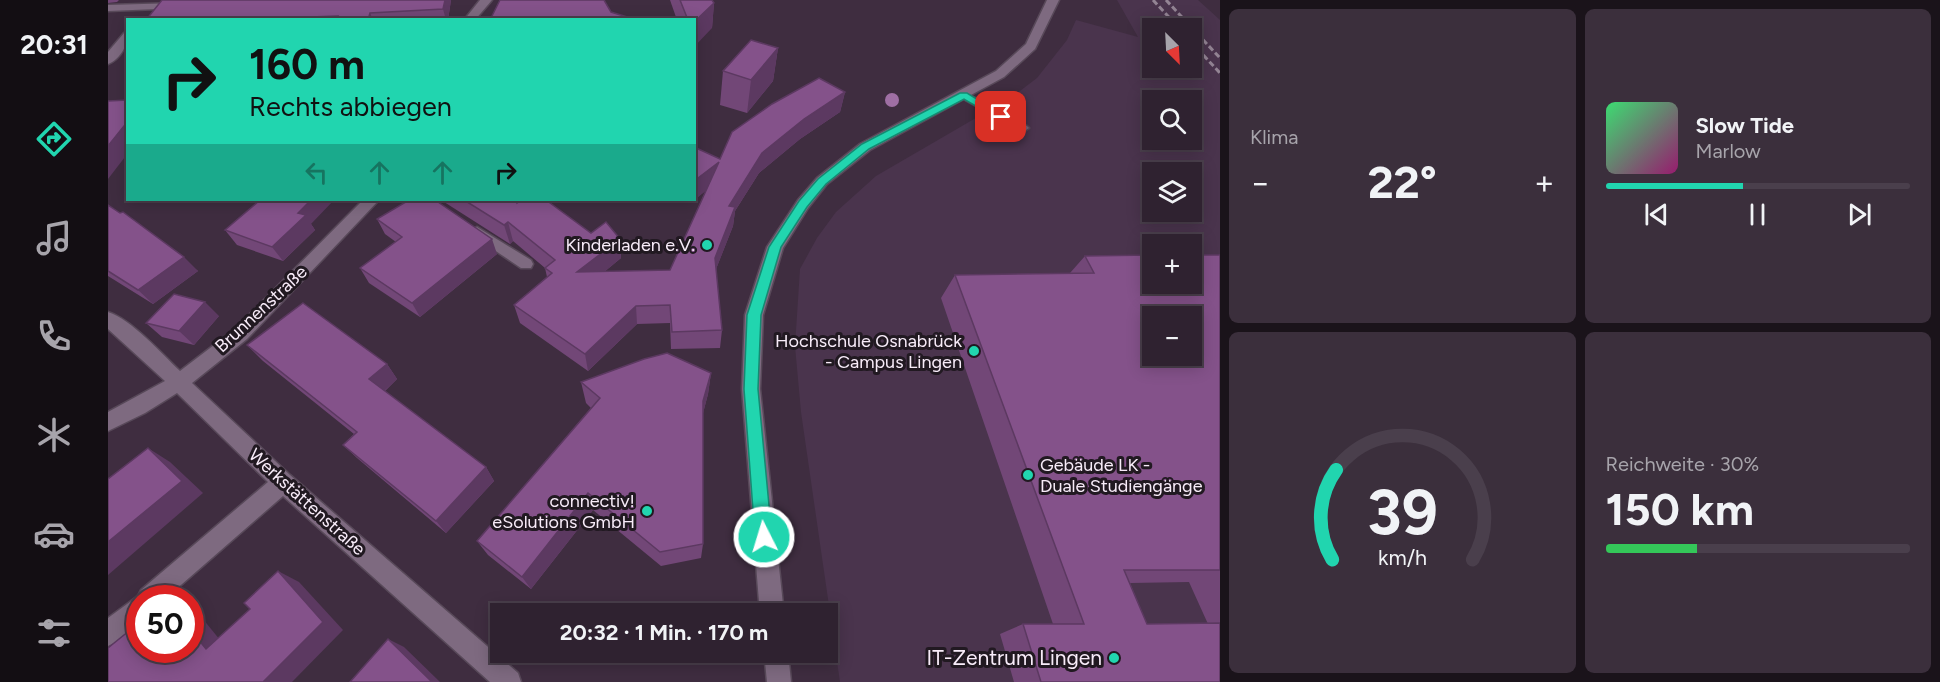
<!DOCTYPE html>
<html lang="de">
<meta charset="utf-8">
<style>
:root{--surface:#2f2230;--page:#3b2f3c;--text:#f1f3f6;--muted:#a7a4ab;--line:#4a3f4c;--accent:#21d5af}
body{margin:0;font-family:Figtree,sans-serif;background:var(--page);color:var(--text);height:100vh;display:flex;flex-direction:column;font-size:22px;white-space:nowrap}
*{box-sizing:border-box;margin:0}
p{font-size:20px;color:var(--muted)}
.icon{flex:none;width:33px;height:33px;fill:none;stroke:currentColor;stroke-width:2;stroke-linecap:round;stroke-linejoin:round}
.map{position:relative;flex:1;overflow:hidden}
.sheet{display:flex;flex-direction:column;gap:9px;padding:9px;background:#1a131a;width:720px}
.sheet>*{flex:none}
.guide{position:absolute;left:18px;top:18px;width:570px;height:183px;border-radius:0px;box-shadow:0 3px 15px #0003,0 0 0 2px var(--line);background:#21d5af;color:#111;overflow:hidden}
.needle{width:39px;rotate:156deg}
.fabs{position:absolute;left:1034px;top:18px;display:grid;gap:12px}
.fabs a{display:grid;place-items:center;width:60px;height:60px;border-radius:0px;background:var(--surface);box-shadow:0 3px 15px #0003,0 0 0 2px var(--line);font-size:30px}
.speed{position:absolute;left:18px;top:585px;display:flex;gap:12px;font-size:30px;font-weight:700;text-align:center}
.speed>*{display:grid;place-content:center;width:78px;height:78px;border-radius:50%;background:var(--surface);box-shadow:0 3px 15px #0003,0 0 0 2px var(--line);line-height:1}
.speed .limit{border:9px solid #d22;background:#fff;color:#111}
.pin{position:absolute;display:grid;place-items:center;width:51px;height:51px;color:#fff;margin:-26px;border-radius:12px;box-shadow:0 3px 9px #0006}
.me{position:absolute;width:66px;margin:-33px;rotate:355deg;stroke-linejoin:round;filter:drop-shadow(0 0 4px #0008)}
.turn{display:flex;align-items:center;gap:21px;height:126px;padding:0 24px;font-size:27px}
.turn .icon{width:78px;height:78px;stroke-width:2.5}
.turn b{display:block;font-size:42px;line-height:51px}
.lanes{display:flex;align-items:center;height:57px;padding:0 24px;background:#0003;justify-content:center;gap:30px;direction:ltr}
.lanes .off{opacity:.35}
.big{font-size:45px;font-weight:700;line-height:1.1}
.sheet .card{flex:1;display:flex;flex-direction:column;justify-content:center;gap:9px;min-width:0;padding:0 21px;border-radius:9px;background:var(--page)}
.sheet .dial{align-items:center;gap:0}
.dial svg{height:156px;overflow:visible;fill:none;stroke:var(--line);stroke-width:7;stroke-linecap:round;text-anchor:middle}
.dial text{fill:var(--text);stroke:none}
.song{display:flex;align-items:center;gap:18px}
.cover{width:72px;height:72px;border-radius:9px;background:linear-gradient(135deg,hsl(140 70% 55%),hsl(320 70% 35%))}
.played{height:6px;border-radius:3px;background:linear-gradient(90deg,var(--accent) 45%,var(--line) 45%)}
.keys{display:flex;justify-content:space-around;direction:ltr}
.heat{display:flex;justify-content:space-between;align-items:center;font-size:33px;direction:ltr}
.charge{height:9px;border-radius:4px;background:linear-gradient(90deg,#34c759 30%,var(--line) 0)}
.sheet .tiles{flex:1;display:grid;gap:9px;grid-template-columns:repeat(2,1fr)}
.trip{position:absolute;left:382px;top:603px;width:348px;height:60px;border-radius:0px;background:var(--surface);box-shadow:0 3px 15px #0003,0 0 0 2px var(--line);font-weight:700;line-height:60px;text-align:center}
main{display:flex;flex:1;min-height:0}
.menu{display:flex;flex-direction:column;width:108px;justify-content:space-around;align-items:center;background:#130e13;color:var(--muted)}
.menu .icon{width:42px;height:42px}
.menu .selected{color:var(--accent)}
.menu b{font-size:27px;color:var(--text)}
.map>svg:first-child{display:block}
.built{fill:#4a344d;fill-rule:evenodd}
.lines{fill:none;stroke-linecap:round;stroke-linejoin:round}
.service-casing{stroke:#584959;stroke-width:3}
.minor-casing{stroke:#584959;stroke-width:3}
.secondary-casing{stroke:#584959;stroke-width:3}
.service{fill:#7e6a80;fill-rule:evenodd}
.minor{fill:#7e6a80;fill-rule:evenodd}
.secondary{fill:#7e6a80;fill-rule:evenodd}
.rail{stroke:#938494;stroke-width:3;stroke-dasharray:6 3;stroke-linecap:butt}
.tree{fill:#9f6fa4}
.wall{fill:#724777;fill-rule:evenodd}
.shaded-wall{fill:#5c3961}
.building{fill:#84528a;stroke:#5c3961;stroke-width:1.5;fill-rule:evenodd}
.route{fill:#21d5af;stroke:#158a72;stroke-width:1.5}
.poi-dot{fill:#21d5af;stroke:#211921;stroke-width:2}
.labels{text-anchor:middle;stroke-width:6;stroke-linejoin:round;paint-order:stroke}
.poi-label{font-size:18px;fill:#f8ecf9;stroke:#211921;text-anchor:end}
.street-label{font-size:18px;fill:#f8ecf9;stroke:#211921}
.near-poi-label{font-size:21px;fill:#f8ecf9;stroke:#211921;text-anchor:end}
</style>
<main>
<nav class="menu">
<b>20:31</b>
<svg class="icon selected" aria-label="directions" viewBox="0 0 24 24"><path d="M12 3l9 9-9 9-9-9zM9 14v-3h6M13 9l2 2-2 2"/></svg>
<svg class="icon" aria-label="music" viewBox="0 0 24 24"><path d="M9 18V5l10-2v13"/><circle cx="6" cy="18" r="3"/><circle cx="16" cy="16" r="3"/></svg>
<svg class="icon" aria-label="phone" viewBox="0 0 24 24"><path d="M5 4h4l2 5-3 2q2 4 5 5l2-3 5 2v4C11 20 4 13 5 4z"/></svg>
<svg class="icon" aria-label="climate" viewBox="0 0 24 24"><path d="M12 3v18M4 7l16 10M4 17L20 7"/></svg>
<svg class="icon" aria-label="car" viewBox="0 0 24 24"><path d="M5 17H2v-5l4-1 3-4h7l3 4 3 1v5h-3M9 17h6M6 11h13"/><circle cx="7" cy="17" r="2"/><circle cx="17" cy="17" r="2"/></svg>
<svg class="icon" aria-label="filters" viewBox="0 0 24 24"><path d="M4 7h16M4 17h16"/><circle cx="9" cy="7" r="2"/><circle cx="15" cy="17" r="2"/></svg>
</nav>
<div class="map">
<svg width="1112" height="682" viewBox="0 0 1112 682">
<rect width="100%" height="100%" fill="#3f2d40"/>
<path class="built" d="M1009,0H1090L1112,20V682H732L693,412L687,346L692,269L709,238L728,212L768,176L904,97L929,78L959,40L968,20L1030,37ZM1044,28H1083V68H1044ZM1044,100H1083V140H1044ZM1044,172H1083V212H1044ZM1044,244H1083V284H1044ZM1044,316H1083V356H1044Z"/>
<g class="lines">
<defs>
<g id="service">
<polygon points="856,92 919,126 921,128 915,132 911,130 852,97 851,95"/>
<polygon points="369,227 423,260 425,264 423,268 413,268 364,235 362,232"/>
</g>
<g id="minor">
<polygon points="372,0 384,0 367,20 356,20"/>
<polygon points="71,3 75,4 75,8 0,11 0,5"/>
<path d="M20,32C20,44 13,59 0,64V52L16,33Z"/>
<path d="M255,200H271L139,339L84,383L182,475L410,673L413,682H382L175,496L58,598H32V623L8,642L0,646V618L30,596L33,590L160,482L69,393L37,413L0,431V412L57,381L0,329V312C24,320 53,353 72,371L127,329Z"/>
</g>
<g id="secondary">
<polygon points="939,0 951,0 927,49 896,77 762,150 719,184 700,208 675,248 655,315 652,389 676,614 652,614 634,389 637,315 659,247 690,200 709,178 752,144 888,71 918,44"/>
<polygon points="656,652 680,652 683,682 659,682"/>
</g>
</defs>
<use href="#service" class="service-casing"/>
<use href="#minor" class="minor-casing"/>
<use href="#secondary" class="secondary-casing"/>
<use href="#service" class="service"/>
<use href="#minor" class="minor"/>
<use href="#secondary" class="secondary"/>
<g class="rail">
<polyline points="1045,0 1071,28"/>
<polyline points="1058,0 1112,58"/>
<polyline points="1083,42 1112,73"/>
</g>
</g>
<circle class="tree" cx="784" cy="100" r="7"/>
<g class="wall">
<polygon points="0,0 11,0 9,2 0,3"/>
<polygon points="54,0 343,0 340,20 38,20"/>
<polygon points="562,0 604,0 606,3 604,28 586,20 569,20"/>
<polygon points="670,48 665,81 639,113 612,105 615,71"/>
<polygon points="737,92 732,112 692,139 651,173 627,211 625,226 608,269 614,330 612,348 563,349 562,323 529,324 480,371 412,323 406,305 439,277 437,268 405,241 402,244 333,200 411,200 411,201 483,233 512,239 513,258 496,272 562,270 598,190 585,201 581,200 586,200 612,159"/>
<polygon points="0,205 90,271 45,304 0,276"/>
<polygon points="269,219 389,254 312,317 261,283 252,268 288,242 277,234"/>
<polygon points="203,224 207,230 175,261 129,245 117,230"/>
<path d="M1112,255V682H906L892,634L915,624H945L833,298L847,275L962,273L977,256ZM1081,582L1100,624H1039L1022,583Z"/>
<polygon points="111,316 86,345 54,337 38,323"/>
<polygon points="139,345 279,364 289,379 277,391 378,467 386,481 338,533 249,458 235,445 246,434 155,361"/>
<polygon points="603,373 600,394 595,413 595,544 593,558 553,566 485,510 423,589 380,555 369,541 483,408 478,403 473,382"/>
</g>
<g class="shaded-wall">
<polygon points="337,0 343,0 340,20 338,20 335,9"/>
<polygon points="606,3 604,28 586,47 586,22"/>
<polygon points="262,13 265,20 260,20"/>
<polygon points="670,48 665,81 639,113 643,80"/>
<polygon points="588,69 587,93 586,94 586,71"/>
<polygon points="737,92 732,112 692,139 651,173 627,211 625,226 605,277 607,258 621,206 654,153 696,119"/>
<polygon points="20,121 20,153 0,179 0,146"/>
<polygon points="611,162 609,182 585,201 585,200 586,200 586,181"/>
<polygon points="203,200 226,200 203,224 207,230 175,261 164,247 190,213"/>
<polygon points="400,222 405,241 402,244 396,225"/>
<polygon points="384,239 389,254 312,317 304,303"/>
<polygon points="512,239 513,258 473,291 469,272"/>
<polygon points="76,257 90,271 45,304 30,290"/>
<polygon points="97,302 111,316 86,345 71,331"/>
<polygon points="528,306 529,324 480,371 477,354"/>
<polygon points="279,364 289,379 273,394 261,379"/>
<polygon points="603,373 600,394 593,421 595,401"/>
<polygon points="40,448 62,462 95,493 0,575 0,542"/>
<polygon points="378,467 386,481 338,533 328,521"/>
<polygon points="480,493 485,510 423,589 414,577"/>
<polygon points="170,571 191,582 235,630 184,682 157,682 156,681"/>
<polygon points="82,607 86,608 125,656 98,649 82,629"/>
<polygon points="280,639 296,647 332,682 324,682"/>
</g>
<g class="building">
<polygon points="54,0 337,0 335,9 262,13 260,20 228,20 230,16 172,18 171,20 38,20"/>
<polygon points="392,0 496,0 503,12 529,20 382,20"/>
<polygon points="572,0 604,0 606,3 586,22 586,20 580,20"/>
<polygon points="643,40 670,48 643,80 615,71"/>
<polygon points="711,78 737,92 696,119 654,153 621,206 627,207 607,258 614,330 564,332 562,305 528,306 477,354 406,305 444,273 437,268 447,260 400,222 396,225 356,200 408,200 409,203 413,200 438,200 483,233 498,222 512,239 469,272 562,270 611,162 586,181 586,147 612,159 624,132 664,104"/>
<polygon points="20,100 20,121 0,146 0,101"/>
<polygon points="152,200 203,200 190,213 198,215 164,247 117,230"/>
<polygon points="301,200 327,200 384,239 304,303 252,268 294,237 269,219"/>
<polygon points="0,205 12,213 15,212 76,257 30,290 0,271"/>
<path d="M1044,255V284H1083V255H1112V570H1016L1039,624L1112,623V682H933L915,624H976L847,275L986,273L977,256ZM1044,316H1083V356H1044Z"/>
<polygon points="66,294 97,302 71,331 38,323"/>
<polygon points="195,303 279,364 261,379 378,467 328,521 235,445 249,432 139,345"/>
<polygon points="559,353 603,373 595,401 595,544 552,552 480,493 414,577 369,541 492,398 473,382 536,359"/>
<polygon points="40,448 74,481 0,542 0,479"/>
<polygon points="170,571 215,622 156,681 157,682 0,682 0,648 32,622 32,650 82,650 82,629 98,649 142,609 136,603"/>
<polygon points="280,639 324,682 242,682"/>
</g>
<polygon class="route" points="852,93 859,93 898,117 890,119 856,99 761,149 718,184 699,207 673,247 653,315 650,389 664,537 661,543 656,546 650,543 647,537 636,389 639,315 661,247 691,201 710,179 754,144"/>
<g class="poi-dot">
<circle cx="599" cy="245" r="6"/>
<circle cx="866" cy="351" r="6"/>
<circle cx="920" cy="475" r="6"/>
<circle cx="539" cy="511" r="6"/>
<circle cx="1006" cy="658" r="6"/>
</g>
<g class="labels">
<g class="poi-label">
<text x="587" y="251">Kinderladen e.V.</text>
<text x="854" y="347">Hochschule Osnabrück<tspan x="854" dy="21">- Campus Lingen</tspan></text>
<text x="932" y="471" text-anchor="start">Gebäude LK -<tspan x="932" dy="21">Duale Studiengänge</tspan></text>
<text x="527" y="507">connectiv!<tspan x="527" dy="21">eSolutions GmbH</tspan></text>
</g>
<g class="street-label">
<text transform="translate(153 309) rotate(-43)" y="6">Brunnenstraße</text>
<text transform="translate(199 502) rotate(42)" y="6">Werkstättenstraße</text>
</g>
<g class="near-poi-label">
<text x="994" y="665">IT-Zentrum Lingen</text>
</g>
</g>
</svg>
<div class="fabs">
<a><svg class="needle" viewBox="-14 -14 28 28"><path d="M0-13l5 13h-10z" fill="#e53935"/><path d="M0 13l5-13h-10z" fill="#a7a4ab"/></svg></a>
<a><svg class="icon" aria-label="search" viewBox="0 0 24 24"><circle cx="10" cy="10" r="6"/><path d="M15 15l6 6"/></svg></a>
<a><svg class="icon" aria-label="layers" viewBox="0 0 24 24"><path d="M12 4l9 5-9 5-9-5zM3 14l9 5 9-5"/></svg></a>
<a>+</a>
<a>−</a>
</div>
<div class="speed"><div class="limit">50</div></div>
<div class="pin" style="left:893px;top:117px;background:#d93025"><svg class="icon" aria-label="arrive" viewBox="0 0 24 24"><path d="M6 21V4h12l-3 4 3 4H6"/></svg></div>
<svg class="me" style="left:656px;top:537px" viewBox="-20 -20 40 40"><circle r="17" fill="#21d5af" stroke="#fff" stroke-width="3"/><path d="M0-11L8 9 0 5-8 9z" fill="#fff"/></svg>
<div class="trip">20:32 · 1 Min. · 170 m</div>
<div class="guide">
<div class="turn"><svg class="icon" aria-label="right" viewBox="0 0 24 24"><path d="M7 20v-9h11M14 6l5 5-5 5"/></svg><div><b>160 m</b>Rechts abbiegen</div></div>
<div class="lanes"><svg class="icon off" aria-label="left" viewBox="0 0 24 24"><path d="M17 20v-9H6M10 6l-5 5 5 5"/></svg><svg class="icon off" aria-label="ahead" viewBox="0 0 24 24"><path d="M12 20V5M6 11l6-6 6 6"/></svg><svg class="icon off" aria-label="ahead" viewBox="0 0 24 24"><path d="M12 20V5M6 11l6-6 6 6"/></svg><svg class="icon" aria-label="right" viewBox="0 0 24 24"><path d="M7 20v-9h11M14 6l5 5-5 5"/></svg></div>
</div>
</div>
<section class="sheet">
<div class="tiles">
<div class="card"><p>Klima</p>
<div class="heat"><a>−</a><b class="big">22°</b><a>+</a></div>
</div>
<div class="card">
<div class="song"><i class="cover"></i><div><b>Slow Tide</b><p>Marlow</p></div></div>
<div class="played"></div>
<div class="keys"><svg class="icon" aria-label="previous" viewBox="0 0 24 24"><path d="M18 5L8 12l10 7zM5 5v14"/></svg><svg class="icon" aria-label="pause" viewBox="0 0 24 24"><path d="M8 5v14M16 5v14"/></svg><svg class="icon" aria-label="next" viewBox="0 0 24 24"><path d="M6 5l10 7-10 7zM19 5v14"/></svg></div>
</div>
<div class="card dial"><svg viewBox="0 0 100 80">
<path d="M14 69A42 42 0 1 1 86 69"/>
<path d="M14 69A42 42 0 0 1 16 23" stroke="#21d5af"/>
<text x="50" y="56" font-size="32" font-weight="700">39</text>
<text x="50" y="72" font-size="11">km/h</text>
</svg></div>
<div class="card"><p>Reichweite · 30%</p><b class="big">150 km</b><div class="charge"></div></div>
</div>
</section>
</main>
